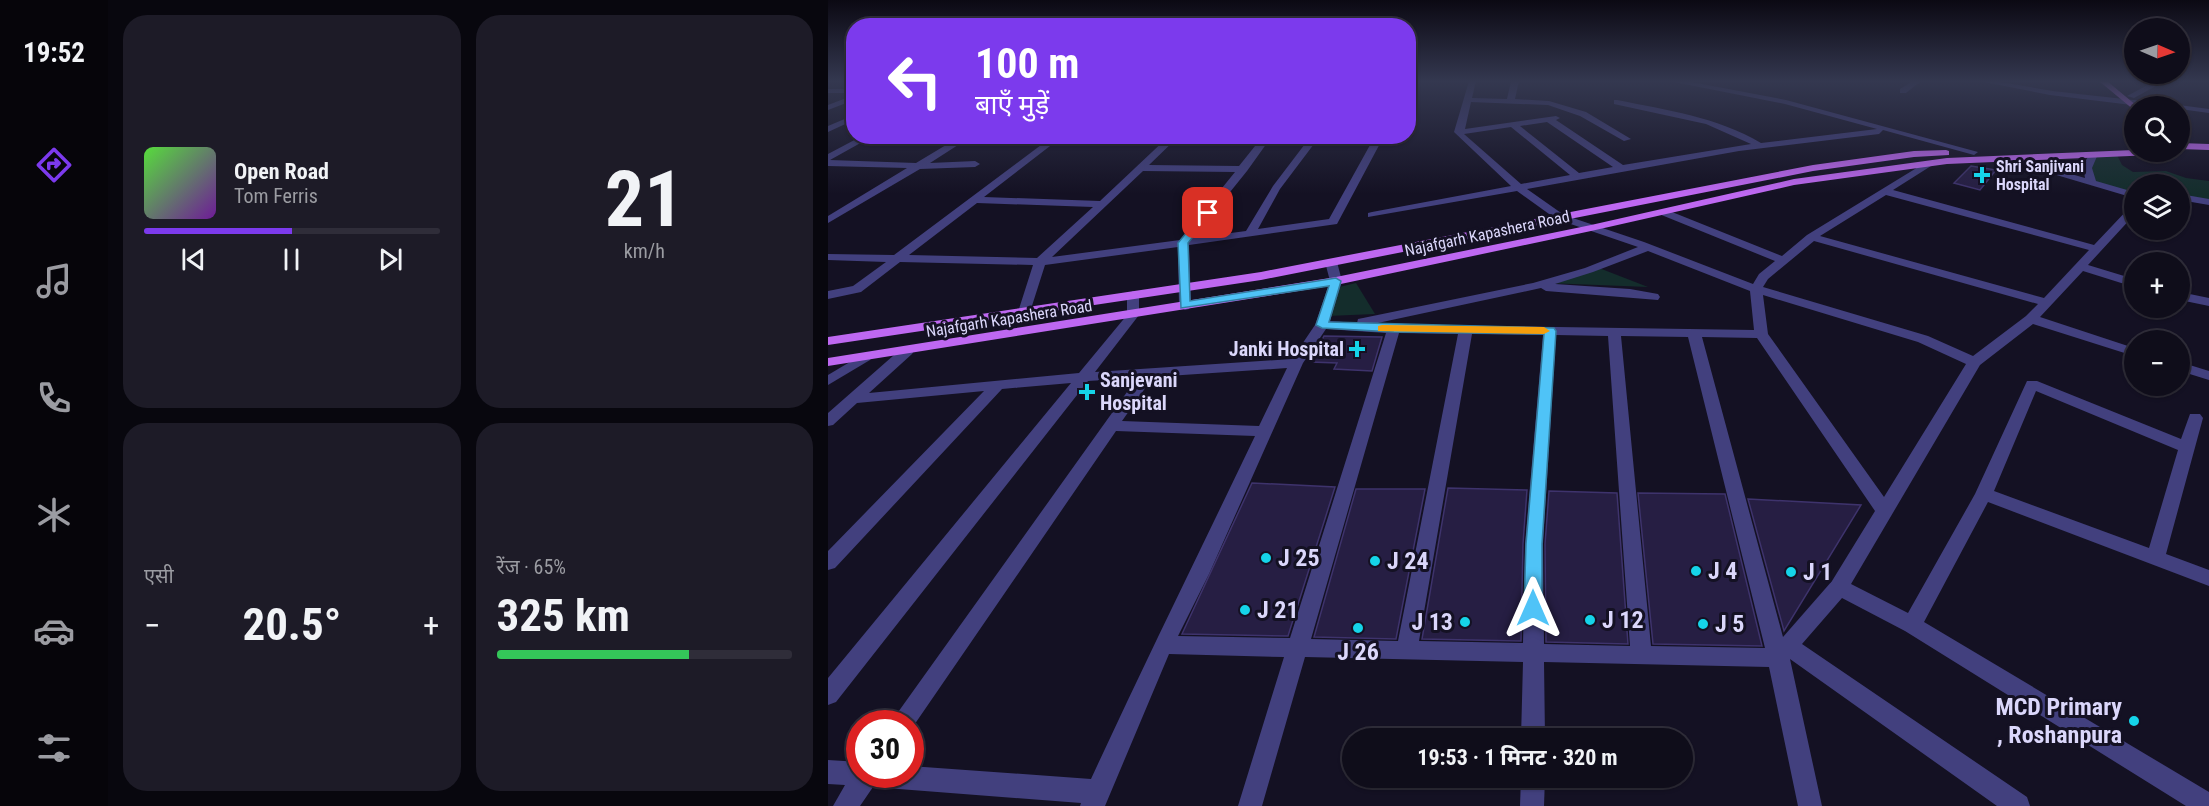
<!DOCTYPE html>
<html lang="hi">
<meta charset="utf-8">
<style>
:root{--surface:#0f0d1a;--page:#1d1b27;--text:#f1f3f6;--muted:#9b9ca2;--line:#2f2d39;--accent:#7c3aed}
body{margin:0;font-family:"Roboto Condensed","Noto Sans Devanagari",sans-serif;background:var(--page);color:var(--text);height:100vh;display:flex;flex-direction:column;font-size:22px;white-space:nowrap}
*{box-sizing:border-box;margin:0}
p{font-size:20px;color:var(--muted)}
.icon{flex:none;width:33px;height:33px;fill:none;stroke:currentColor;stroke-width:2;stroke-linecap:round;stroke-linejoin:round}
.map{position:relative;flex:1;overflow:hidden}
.panel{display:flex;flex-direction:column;gap:15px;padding:15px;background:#08070e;width:720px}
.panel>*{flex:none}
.top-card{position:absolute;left:18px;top:18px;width:570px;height:126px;border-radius:24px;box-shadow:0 2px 4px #0004,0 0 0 2px var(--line);background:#7c3aed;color:#fff;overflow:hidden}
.needle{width:39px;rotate:92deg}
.fabs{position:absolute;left:1296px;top:18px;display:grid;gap:12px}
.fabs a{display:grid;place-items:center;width:66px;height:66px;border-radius:50%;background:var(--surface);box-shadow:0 2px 4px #0004,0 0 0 2px var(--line);font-size:30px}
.speed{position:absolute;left:18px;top:710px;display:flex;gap:12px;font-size:30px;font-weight:700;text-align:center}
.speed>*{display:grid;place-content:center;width:78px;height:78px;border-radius:50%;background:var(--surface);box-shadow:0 2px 4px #0004,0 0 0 2px var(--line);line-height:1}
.speed .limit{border:9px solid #d22;background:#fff;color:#111}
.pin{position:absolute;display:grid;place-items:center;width:51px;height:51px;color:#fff;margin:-26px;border-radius:12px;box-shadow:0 3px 9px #0006}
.me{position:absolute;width:66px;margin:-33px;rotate:0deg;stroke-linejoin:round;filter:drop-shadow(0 0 4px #0008)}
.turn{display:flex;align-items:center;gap:21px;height:126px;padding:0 30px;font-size:27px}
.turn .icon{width:78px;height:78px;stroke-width:2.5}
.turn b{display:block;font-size:42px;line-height:51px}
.big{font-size:45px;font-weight:700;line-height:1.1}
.panel .widget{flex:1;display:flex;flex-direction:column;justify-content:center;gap:9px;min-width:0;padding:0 21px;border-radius:24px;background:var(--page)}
.panel .dial{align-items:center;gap:0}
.dial b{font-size:78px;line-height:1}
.song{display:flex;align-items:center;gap:18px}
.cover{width:72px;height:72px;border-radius:9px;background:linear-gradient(135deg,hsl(110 70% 55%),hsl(280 70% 35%))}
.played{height:6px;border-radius:3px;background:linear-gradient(90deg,var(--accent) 50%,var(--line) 50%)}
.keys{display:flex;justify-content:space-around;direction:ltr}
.heat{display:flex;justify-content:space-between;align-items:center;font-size:33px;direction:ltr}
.charge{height:9px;border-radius:4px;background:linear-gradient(90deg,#34c759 65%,var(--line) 0)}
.panel .tiles{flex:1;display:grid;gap:15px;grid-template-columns:repeat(2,1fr)}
.trip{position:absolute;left:514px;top:728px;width:351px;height:60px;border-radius:30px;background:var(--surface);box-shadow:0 2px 4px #0004,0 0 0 2px var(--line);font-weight:700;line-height:60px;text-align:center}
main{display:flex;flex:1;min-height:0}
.menu{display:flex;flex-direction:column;width:108px;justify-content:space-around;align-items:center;background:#06050a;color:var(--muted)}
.menu .icon{width:42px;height:42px}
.menu .current{color:var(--accent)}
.menu b{font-size:27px;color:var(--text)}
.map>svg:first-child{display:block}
.green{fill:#142d2c}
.building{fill:#261e43;stroke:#3e336c;stroke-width:1.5}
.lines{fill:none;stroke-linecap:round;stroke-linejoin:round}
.minor{fill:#42407e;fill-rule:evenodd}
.major{fill:#be68f1;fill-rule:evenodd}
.route{fill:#4fc3f7;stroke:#337fa1;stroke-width:1.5}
.slow{fill:#f59e0b}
.poi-dot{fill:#15d4e9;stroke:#141123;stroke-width:2}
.labels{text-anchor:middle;stroke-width:6;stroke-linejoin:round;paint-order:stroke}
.far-poi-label{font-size:16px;font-weight:bold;fill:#dbd7fb;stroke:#141123;text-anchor:start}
.far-street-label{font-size:16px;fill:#dbd7fb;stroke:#141123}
.poi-label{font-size:20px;font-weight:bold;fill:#dbd7fb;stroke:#141123;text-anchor:end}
.near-poi-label{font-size:24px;font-weight:bold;fill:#dbd7fb;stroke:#141123;text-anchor:start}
</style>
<main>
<nav class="menu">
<b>19:52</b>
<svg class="icon current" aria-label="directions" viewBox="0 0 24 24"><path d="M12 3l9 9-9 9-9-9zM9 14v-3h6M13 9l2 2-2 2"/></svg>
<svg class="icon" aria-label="music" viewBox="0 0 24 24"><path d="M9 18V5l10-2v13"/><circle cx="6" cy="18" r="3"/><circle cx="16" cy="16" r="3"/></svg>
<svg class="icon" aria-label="phone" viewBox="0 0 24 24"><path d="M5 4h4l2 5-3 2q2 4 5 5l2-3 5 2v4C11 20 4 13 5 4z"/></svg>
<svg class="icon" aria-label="climate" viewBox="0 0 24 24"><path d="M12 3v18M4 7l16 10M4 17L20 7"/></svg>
<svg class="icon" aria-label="car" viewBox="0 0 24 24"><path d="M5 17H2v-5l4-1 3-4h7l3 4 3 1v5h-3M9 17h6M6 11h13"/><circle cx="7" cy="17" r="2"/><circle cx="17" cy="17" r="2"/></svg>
<svg class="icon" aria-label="filters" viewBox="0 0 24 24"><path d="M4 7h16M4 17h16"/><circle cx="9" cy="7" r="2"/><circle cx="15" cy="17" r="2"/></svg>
</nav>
<section class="panel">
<div class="tiles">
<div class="widget">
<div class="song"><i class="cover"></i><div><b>Open Road</b><p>Tom Ferris</p></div></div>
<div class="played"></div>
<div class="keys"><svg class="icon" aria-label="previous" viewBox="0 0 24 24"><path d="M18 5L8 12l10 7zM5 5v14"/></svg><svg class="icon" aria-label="pause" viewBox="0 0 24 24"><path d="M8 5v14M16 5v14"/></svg><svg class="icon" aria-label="next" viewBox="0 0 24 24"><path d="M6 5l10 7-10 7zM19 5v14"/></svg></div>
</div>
<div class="widget dial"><b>21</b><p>km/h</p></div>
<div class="widget"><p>एसी</p>
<div class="heat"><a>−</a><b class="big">20.5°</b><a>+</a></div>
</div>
<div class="widget"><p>रेंज · 65%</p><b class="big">325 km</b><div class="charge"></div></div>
</div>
</section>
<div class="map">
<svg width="1381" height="806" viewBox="0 0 1381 806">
<rect width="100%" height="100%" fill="#141123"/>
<g class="green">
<polygon points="1289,155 1294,165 1305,172 1338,171 1358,178 1381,181 1381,202 1352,197 1352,184 1306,184 1306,194 1266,183 1259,172 1265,156"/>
<polygon points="771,268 820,287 719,283"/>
<polygon points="528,283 547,314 500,316 507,288"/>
</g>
<g class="building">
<polygon points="1143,166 1168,170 1152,190 1126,183"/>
<polygon points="496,336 554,337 544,371 506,369 509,363 483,362"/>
<polygon points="424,483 507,487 460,636 354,634"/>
<polygon points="620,488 699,490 695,544 693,641 594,639"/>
<polygon points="528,489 597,489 568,639 486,637"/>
<polygon points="721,491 789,493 800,644 718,642 717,544"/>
<polygon points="810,493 897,494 934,646 825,644"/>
<polygon points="920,499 1033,505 956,631"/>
</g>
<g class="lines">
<g class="minor">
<path d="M641,81H648L644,98L679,99L683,81H691L687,99L721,101L758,112L803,139L796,141L752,116L720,105L643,102L637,129L728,116L732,118L728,120L795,165L923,144L878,124L786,104V100H789C839,110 889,117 933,143L1049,129L957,104L841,81H858L958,100L1150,152L1146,155L1055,130L1051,134L911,151L699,189L736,215L816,242L925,284L931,274L947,261L831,214V210H839L954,256L979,235L1100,161L1105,164L1103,166L1065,190L1266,245L1302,207L1306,206V215L1260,265L1306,279V287L1255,271L1212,317L1306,348V356L1205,324L1152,365L1023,584L1080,613L1147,494L1199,381H1209L1353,439L1362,414H1372L1375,418L1338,554L1381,570V586L1160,502L1096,622L1381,792V806H1358L1077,631L1014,598L974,644L1199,797L1202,806H1169L962,659L994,806H970L941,667L716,662L717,738H693L695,662L477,657L434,806H410L456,657L341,654L277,806H252L253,803L45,787L32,806H5L17,785L0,784V760L32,762V774H82V766L263,779C316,664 372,551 427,436L288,431L82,731V723H65L68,715L309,378L260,381L8,702L0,705V678L243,383L174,389L7,568L0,570V551L156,391L29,403L5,425L0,426V413L74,348H84L86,351L84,354L41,393L251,373L299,315V295L305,291L311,295V315L267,372L464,359L487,325L502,281L497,262L503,259L509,262L514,281L502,321L529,323L530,319L535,318L705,283L757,268L810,247L728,219L689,191L540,217V213L544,212L683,186L626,132ZM719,122L785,167L751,173L692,126ZM683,127L742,175L693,184L636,134ZM1058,195L1261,250L1216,298L992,236ZM986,241L1210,304L1198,316L1145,356L1100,336L935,287L940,279ZM820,251L922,291L926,330L545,324L713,288L718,291L830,300L832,297L830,294L802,289L727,284L765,272ZM935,295L1090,342L1138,364L1056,497L940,334ZM498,329L558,333L462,638L350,636L381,574L475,363ZM571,333L630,334L570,641L483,639ZM644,334L715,335L697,544L695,643L591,641ZM728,335L780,336L802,646L716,644L715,544ZM793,336L860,337L937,648L823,646ZM874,337L929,338L1047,511L1004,581L955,637ZM459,368L431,426L294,421L325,377ZM1208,391L1350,450L1321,548L1166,491Z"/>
<polygon points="1085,81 1093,81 1078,93 1072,93 1072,89"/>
<path d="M1151,81C1179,81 1206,89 1234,92C1284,98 1331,102 1381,109V113L1352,109V106L1316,104L1312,106L1222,95Z"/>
<polygon points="1327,81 1337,81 1306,98 1299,96"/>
<rect x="0" y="89" width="26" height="4"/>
<polygon points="26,95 26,100 0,110 0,105"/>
<polygon points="26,115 26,120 0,132 0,126"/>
<polygon points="34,136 45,136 2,160 88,163 133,136 144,136 102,163 147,161 152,164 147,167 92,169 0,223 0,216 79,168 0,166 0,154"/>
<path d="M225,136H235L156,197L272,201L341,136H351L321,165L411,166L435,136H444L419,171L365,238L418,231L445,186L483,136H492L452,189L430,229L501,219L547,136H556L509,224L361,245L363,306L361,309L357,310L351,306L350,247L217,265L202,312L196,316L190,312L205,265L72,262L33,292L0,299V291L25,286L58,262L0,260V254L66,255ZM315,171L407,172L352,240L224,257ZM149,203L265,207L209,258L81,255Z"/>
<polygon points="1263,152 1270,154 1264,168 1268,181 1306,192 1306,198 1175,159 1180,156 1257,178 1255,165"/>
<polygon points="1352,194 1381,199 1381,205 1352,200"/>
<polygon points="1352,292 1381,298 1381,306 1352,300"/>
<polygon points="37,353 42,354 44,357 42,360 0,385 0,375"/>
<polygon points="1352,362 1381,371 1381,380 1352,371"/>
<polygon points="693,777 717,777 716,806 692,806"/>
</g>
<g class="major">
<polygon points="1271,81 1279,81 1309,106 1306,106 1306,110"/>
<polygon points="1352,143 1381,144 1381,150 1352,149"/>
<polygon points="1118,150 1121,151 1121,155 1086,157 985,171 433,280 0,345 0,337 433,272 985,165 1086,151"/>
<polygon points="1306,150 1329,152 1325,155 1119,164 966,185 763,231 508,285 0,366 0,358 508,277 763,225 966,179 1119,158"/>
</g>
</g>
<linearGradient id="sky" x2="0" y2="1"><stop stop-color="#0b0913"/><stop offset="0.42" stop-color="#343850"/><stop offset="1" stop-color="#343850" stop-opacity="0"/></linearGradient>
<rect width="1381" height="194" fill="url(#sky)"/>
<polygon class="route" points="376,211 384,213 360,243 362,301 508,278 513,281 501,322 726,328 728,331 714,544 714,608 712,614 705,616 699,614 696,608 698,544 716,334 566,332 494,328 488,325 501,286 353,308 350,243"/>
<polygon class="slow" points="554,325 716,327 722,331 716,334 550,331 550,326"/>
<g class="poi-dot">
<path d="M1151 166h6v6h6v6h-6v6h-6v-6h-6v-6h6z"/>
<path d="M526 340h6v6h6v6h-6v6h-6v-6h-6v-6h6z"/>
<path d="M256 383h6v6h6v6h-6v6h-6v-6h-6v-6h6z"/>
<circle cx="438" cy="558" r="6"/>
<circle cx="547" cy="561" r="6"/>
<circle cx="868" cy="571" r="6"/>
<circle cx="963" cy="572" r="6"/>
<circle cx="417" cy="610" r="6"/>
<circle cx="762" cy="620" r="6"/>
<circle cx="637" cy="622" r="6"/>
<circle cx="875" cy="624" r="6"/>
<circle cx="530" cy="628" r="6"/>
<circle cx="1306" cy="721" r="6"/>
</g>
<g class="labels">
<g class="far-poi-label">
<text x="1168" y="172">Shri Sanjivani<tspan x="1168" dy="18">Hospital</tspan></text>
</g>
<g class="far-street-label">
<text transform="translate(659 233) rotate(-12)" y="6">Najafgarh Kapashera Road</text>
<text transform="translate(181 318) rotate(-9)" y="6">Najafgarh Kapashera Road</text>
</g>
<g class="poi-label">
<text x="516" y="356">Janki Hospital</text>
<text x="272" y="387" text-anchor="start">Sanjevani<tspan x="272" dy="23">Hospital</tspan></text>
</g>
<g class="near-poi-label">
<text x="450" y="566">J 25</text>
<text x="559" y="569">J 24</text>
<text x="880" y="579">J 4</text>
<text x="975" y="580">J 1</text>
<text x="429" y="618">J 21</text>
<text x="774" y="628">J 12</text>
<text x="625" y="630" text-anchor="end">J 13</text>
<text x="887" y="632">J 5</text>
<text x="530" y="660" text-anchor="middle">J 26</text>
<text x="1294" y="715" text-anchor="end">MCD Primary<tspan x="1294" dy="28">, Roshanpura</tspan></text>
</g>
</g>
</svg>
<div class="fabs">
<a><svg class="needle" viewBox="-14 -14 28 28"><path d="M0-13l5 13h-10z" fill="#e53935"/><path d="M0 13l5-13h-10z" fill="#9b9ca2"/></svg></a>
<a><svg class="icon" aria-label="search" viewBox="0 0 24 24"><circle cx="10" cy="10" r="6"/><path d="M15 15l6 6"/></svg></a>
<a><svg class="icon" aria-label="layers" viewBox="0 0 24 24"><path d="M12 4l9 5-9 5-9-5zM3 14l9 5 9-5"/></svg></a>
<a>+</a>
<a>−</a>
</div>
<div class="speed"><div class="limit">30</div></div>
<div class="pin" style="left:380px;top:213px;background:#d93025"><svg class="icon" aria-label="arrive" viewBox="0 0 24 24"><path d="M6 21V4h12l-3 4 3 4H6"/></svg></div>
<svg class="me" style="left:705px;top:608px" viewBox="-20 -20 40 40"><path d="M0-17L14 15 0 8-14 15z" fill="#4fc3f7" stroke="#fff" stroke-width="4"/></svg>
<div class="trip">19:53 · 1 मिनट · 320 m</div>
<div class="top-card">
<div class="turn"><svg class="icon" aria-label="left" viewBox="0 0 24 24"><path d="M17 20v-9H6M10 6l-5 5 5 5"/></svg><div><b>100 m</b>बाएँ मुड़ें</div></div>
</div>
</div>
</main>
